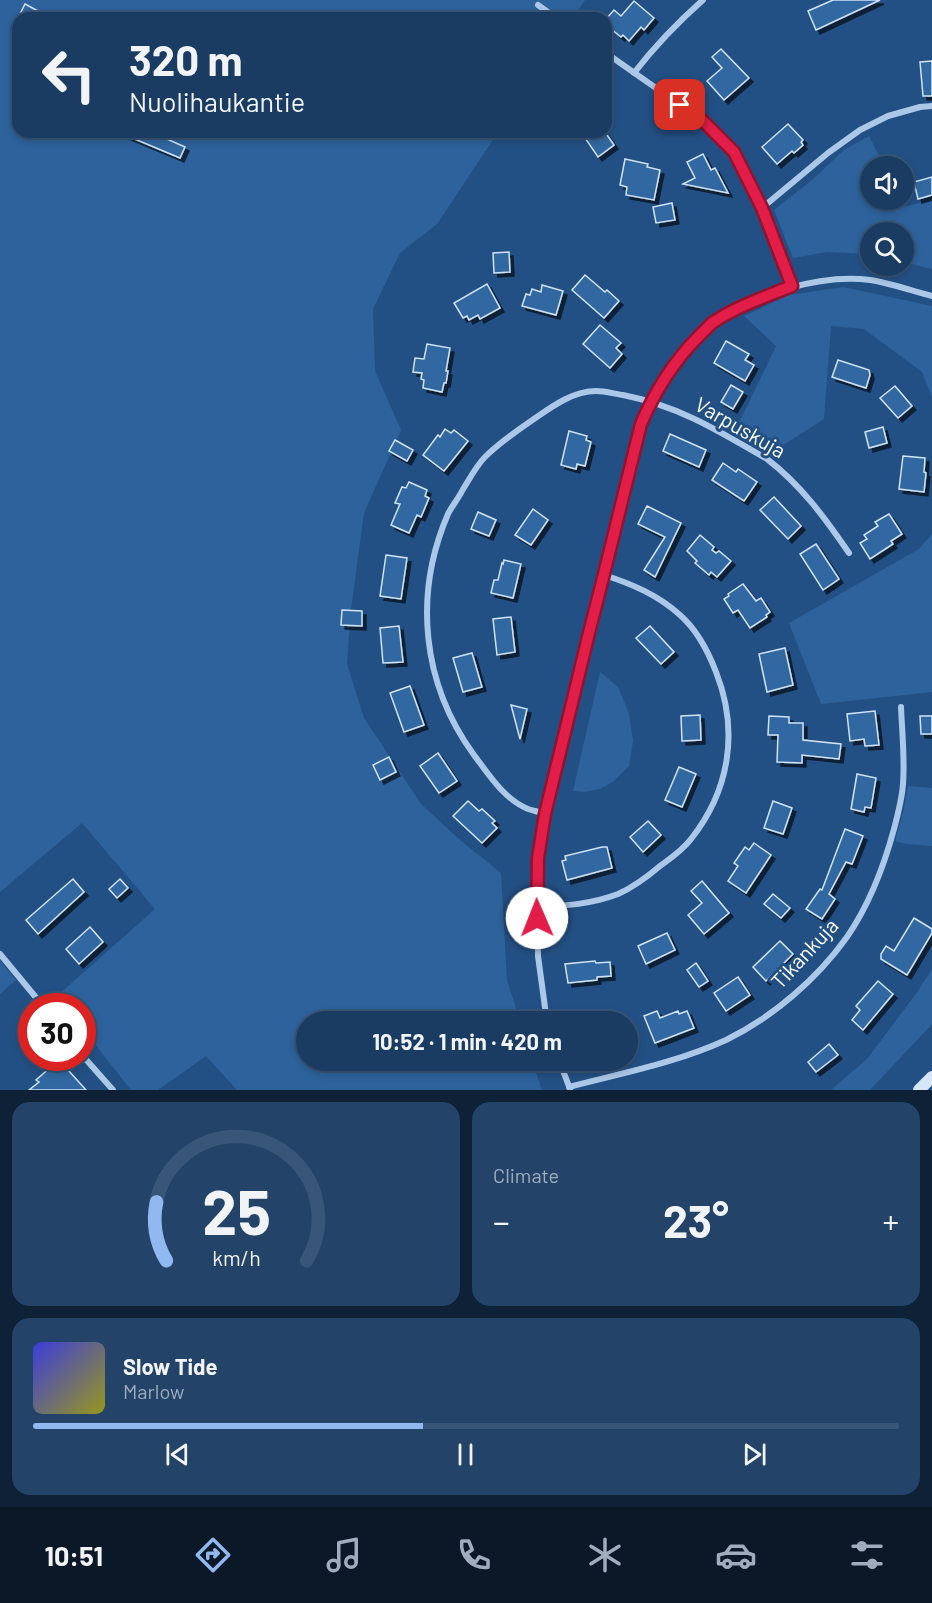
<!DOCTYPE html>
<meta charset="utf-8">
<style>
:root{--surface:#1a3c63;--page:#234369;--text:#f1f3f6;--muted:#9fadbe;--line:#385678;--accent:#90b9f0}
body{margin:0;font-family:Barlow,sans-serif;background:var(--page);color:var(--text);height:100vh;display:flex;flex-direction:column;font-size:22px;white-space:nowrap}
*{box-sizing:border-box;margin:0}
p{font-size:20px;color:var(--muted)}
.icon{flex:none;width:33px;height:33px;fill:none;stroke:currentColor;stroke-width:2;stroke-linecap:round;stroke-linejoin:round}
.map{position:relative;height:1090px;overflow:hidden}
.panel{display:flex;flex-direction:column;gap:12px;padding:12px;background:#0e2136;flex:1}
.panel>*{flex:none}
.top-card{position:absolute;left:12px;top:12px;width:600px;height:126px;border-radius:18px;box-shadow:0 3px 9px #0003,0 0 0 2px var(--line);background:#1a3c63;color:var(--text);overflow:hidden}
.tools{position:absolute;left:860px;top:156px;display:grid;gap:12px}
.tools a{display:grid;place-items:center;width:54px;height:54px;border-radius:50%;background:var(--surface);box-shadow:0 3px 9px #0003,0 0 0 2px var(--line);font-size:30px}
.speed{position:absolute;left:18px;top:993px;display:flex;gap:12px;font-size:30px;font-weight:700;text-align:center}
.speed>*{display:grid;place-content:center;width:78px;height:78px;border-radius:50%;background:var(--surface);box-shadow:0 3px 9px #0003,0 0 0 2px var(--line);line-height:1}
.speed .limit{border:9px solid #d22;background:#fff;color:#111}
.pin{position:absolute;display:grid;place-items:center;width:51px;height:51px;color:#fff;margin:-26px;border-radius:12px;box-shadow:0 3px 9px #0006}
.me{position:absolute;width:66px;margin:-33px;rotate:359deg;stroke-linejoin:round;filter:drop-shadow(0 0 4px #0008)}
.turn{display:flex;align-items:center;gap:21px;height:126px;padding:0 18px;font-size:27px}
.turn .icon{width:78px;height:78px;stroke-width:2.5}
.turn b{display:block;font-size:42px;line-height:51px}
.big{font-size:45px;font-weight:700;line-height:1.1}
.panel .tile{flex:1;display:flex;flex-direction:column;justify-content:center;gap:9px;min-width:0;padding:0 21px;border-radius:18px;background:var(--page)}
.panel .dial{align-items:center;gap:0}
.dial svg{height:156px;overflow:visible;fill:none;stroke:var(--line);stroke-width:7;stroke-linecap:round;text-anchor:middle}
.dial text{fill:var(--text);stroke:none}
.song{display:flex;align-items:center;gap:18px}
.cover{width:72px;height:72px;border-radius:9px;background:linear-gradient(135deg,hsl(240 70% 55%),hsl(60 70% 35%))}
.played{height:6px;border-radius:3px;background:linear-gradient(90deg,var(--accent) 45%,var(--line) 45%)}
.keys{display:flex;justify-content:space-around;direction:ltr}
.heat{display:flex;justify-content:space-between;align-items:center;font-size:33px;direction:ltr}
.panel .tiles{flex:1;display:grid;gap:12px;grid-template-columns:1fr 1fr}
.tile:last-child{grid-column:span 2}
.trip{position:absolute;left:296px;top:1011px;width:342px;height:60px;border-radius:30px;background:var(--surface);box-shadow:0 3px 9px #0003,0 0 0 2px var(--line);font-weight:700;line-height:60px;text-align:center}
.tabs{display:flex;height:96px;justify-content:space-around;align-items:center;background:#0a1828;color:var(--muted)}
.tabs .icon{width:42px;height:42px}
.tabs .selected{color:var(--accent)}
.tabs b{font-size:27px;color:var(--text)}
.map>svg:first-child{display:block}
.green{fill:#2d629c}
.building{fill:#3367a1;stroke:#cfe2f6;stroke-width:1.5;filter:url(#shadow)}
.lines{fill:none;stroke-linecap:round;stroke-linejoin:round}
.street{stroke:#acc8e8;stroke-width:6}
.secondary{stroke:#d6e5f7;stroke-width:12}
.route-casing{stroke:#92132f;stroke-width:15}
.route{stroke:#e11d48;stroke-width:10}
.labels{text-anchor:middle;stroke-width:6;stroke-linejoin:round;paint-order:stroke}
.street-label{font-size:21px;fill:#fff;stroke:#235084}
</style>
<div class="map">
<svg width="932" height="1090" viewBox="0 0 932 1090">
<defs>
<filter id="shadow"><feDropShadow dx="4" dy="4" stdDeviation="0" flood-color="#0009"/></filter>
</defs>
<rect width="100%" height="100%" fill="#235084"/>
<g class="green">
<polygon points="0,0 585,0 573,18 18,18 18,132 498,132 437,224 400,253 373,309 375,371 401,430 364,513 351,609 347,664 364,718 421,804 460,840 501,873 507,980 520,1021 306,1022 306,1060 532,1061 542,1090 237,1090 206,1056 158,1090 131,1090 83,1029 82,1006 65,1006 57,996 155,909 82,823 0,892"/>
<polygon points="869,136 884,166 870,166 870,200 899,200 903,207 932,200 932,269 903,262 903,232 870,232 870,254 827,252 793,258 774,210 812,180 844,150"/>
<polygon points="843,287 932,306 932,397 922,372 864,329 831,326 824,419 777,449 739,423 776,346 744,316 789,295"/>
<polygon points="932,534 932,692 821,704 789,623 919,549"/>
<polygon points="600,672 618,687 629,714 633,741 629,766 614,781 600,789 584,792 573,791"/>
<polygon points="908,786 932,788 932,846 906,844 895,841 904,809"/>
<polygon points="0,961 16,980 0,994"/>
<polygon points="932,969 932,1024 870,1090 831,1090 867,1059 918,991"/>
</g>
<g class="building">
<polygon points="833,0 880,0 816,30 808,11"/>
<polygon points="634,1 654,18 644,30 641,27 629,41 623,35 621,37 606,25 606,19 614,10 621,16"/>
<polygon points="25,4 51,18 18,18"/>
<polygon points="721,49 749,78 724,100 707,81 722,68 712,57"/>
<polygon points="932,61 932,96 923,96 920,62"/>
<polygon points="788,124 803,140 801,142 803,145 794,153 792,151 777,164 762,147"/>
<polygon points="118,132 151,132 185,147 180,158"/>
<polygon points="581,132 605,132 614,145 598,157"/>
<polygon points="703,154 711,170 715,168 728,193 683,184 695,178 687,162"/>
<polygon points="625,159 648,164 647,167 660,170 654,200 626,195 627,187 620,185"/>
<polygon points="932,177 932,195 918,199 914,182"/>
<polygon points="672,203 675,220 656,223 653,207"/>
<polygon points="509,252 510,272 494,273 493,253"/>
<polygon points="585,275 605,292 607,290 619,301 604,318 572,290"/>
<polygon points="487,284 500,308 480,319 478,315 469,320 467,316 463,318 454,303"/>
<polygon points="542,285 563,291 556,315 522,306 526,294 530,295 532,289 541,292"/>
<polygon points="600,325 621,343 616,348 622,354 610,368 583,344"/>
<polygon points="726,341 749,354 745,360 754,365 745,381 714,363"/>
<polygon points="427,344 450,348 446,371 448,371 446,383 444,383 442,392 423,388 424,380 421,379 422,373 413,372 415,358 424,359"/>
<polygon points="838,360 869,370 870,375 866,388 832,377"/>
<polygon points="731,385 743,392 733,409 721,402"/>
<polygon points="895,386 912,406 898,418 880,398"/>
<polygon points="883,427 887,443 869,448 865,432"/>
<polygon points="445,429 451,433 454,430 468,441 444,471 423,455 438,435 440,437"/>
<polygon points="569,431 587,436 586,440 591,442 585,466 577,464 576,469 561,465"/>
<polygon points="670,434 706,450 699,467 663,451"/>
<polygon points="395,440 413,450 407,461 389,451"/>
<polygon points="903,456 925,458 924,472 926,473 924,492 899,489"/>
<polygon points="723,463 736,472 738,469 757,482 744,501 712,480"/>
<polygon points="409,482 427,490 425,496 429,498 421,517 417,515 409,533 391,525 400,504 395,503 402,487 406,488"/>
<polygon points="774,497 801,526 788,539 760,510"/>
<polygon points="647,506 681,523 655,577 644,570 665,537 638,524"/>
<polygon points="533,509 548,520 531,545 515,535"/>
<polygon points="478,512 496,520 489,536 471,529"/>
<polygon points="889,514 902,534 891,541 893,544 870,559 860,543 867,539 864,535 878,526 875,522"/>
<polygon points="700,535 714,547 712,550 716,553 719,551 731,561 717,577 711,572 709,575 695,563 697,561 687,551"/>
<polygon points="816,544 839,579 823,590 800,554"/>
<polygon points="386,555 407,558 401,599 380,596"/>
<polygon points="504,560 521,564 513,598 491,593 494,580 498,580 502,563 503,564"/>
<polygon points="743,584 756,601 761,598 770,612 766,615 767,617 750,628 738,610 733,613 724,599 729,596 728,594"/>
<polygon points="342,610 362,611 362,626 341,625"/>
<polygon points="511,617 515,652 497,655 493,619"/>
<polygon points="399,626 403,662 383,663 380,628"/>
<polygon points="650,626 674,652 661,664 636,638"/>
<polygon points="785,648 793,685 767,692 759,654"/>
<polygon points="472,653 482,687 463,692 453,658"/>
<polygon points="410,686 424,725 404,732 390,693"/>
<polygon points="511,705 527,709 520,739"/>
<polygon points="875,711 879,745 865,746 864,739 850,741 847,714"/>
<polygon points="700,715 701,740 682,741 681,716"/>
<polygon points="769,716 789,717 789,723 803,723 803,740 841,744 839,759 802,755 802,763 777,762 778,735 768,735"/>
<polygon points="920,716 932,716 932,734 921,734"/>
<polygon points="438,753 457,781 439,793 420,766"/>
<polygon points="389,757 396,772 380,780 373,765"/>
<polygon points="679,767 696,774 682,807 665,800"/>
<polygon points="857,774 876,778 871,808 865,807 864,812 851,809"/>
<polygon points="468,801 479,811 482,809 495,821 492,823 497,828 482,843 453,816"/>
<polygon points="773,801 792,808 783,834 764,828"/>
<polygon points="648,821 661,835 643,852 630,837"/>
<polygon points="845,829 863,836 852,864 846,862 829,894 835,899 822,919 806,909 820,889 822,890"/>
<polygon points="754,843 771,855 746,893 728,881 738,866 734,863 745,847 749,850"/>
<polygon points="602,847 607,847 612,868 567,880 562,861 566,860 565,856"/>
<polygon points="73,879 84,892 38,934 26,920"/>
<polygon points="120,879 128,888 117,898 109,889"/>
<polygon points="702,881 729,913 704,934 688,915 702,903 691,891"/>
<polygon points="773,894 790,908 781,918 764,904"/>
<polygon points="914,918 932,929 932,933 907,975 881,959 881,954 886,946 894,951"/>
<polygon points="90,927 103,942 79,964 66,949"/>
<polygon points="667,933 675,950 646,964 638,946"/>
<polygon points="780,941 793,954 766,981 753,967"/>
<polygon points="595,961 596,963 610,962 611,976 597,977 597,980 568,983 565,964"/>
<polygon points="696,963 708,981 699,987 687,970"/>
<polygon points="738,977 750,995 726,1011 714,993"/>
<polygon points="878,981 893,994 863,1030 852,1020 860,1010 856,1006"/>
<polygon points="657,1011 660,1018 678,1011 679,1014 687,1011 694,1028 655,1043 644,1016"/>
<polygon points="829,1044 838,1055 816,1072 808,1062"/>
<polygon points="59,1060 86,1090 29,1090 39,1082 36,1080"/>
</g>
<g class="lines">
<g class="street">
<polyline points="538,5 556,18"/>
<polyline points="606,53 703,121 734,152 762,208 792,286"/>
<path d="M634,73C655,46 678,22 703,0"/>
<polyline points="762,208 828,153 860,130 888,116 920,107 932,106"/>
<path d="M545,814C540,812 534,811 528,809C504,799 489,775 474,755C422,684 413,595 448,514C452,506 458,499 462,491C469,480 476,466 485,457C499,443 515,432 531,421C550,408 572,391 596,391C605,391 615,394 623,395C679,406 719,431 767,459C801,485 825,518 849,553"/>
<path d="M538,907C565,906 592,904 618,894C634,887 647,877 660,866C671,858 683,850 691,839C730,790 739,730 716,672C708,651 697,630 680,615C658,595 632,584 604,575"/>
<polyline points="0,954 43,1006"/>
<path d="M547,1022L538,956L537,887L538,858L545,814L641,425C656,387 678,351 711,325C749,294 822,274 870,280C890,283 912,291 932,296"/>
<polyline points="82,1055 113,1090"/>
<polyline points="559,1060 570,1089"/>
<path d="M569,1087C622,1073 676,1063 726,1040C773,1017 817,979 847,937C869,905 884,866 894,829C898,814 902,799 903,784C905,760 902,731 901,707"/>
</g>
<polyline class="secondary" points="919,1090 932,1077"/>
</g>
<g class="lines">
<defs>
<path id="route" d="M537,918L538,858L545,814L588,637L604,574L641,424C655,391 673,362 699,336C703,332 708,327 712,323C737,306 765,297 792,286L762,208L734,152L703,121L680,105"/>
</defs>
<use href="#route" class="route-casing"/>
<use href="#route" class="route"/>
</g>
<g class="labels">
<g class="street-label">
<text transform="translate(740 428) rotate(30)" y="7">Varpuskuja</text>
<text transform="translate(805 954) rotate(-47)" y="7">Tikankuja</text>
</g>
</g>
</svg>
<div class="tools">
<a><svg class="icon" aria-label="sound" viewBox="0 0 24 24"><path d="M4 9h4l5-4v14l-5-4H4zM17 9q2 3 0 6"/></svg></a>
<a><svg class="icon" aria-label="search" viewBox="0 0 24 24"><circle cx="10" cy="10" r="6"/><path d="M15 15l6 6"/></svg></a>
</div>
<div class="speed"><div class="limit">30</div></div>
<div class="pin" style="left:680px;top:105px;background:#d93025"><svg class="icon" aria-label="arrive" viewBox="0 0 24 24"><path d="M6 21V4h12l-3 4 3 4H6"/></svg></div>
<svg class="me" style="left:537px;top:918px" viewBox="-20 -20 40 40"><circle r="19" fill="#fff"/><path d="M0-13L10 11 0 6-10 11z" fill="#e11d48"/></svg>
<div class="trip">10:52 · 1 min · 420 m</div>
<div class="top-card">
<div class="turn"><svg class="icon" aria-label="left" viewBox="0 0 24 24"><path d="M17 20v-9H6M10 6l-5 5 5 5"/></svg><div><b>320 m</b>Nuolihaukantie</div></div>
</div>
</div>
<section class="panel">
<div class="tiles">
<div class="tile dial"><svg viewBox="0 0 100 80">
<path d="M14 69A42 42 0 1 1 86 69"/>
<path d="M14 69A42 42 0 0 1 9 39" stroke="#90b9f0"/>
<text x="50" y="56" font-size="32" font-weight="700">25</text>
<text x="50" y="72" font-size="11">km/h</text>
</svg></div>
<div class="tile"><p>Climate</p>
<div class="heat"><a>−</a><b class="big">23°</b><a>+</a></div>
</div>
<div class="tile">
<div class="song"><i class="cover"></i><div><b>Slow Tide</b><p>Marlow</p></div></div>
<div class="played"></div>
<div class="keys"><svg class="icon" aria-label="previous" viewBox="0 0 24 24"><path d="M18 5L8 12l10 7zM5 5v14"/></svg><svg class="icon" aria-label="pause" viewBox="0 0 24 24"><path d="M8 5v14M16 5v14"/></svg><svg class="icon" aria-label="next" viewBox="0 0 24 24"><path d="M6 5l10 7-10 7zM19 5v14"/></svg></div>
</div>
</div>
</section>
<nav class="tabs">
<b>10:51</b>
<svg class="icon selected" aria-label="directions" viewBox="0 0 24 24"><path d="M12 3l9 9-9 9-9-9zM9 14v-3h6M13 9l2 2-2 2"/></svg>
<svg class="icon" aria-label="music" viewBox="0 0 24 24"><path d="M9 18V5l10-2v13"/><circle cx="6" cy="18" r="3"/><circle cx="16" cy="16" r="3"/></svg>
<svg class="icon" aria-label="phone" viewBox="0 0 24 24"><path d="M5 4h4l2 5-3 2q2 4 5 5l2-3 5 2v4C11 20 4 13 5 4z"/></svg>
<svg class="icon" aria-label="climate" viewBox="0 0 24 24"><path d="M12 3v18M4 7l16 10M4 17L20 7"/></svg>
<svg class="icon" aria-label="car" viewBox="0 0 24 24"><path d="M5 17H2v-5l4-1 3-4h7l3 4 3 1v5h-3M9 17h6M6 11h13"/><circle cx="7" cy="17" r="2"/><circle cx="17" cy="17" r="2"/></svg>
<svg class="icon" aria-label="filters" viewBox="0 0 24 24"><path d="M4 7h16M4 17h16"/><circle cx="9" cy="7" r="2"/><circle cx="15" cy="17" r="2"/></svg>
</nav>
